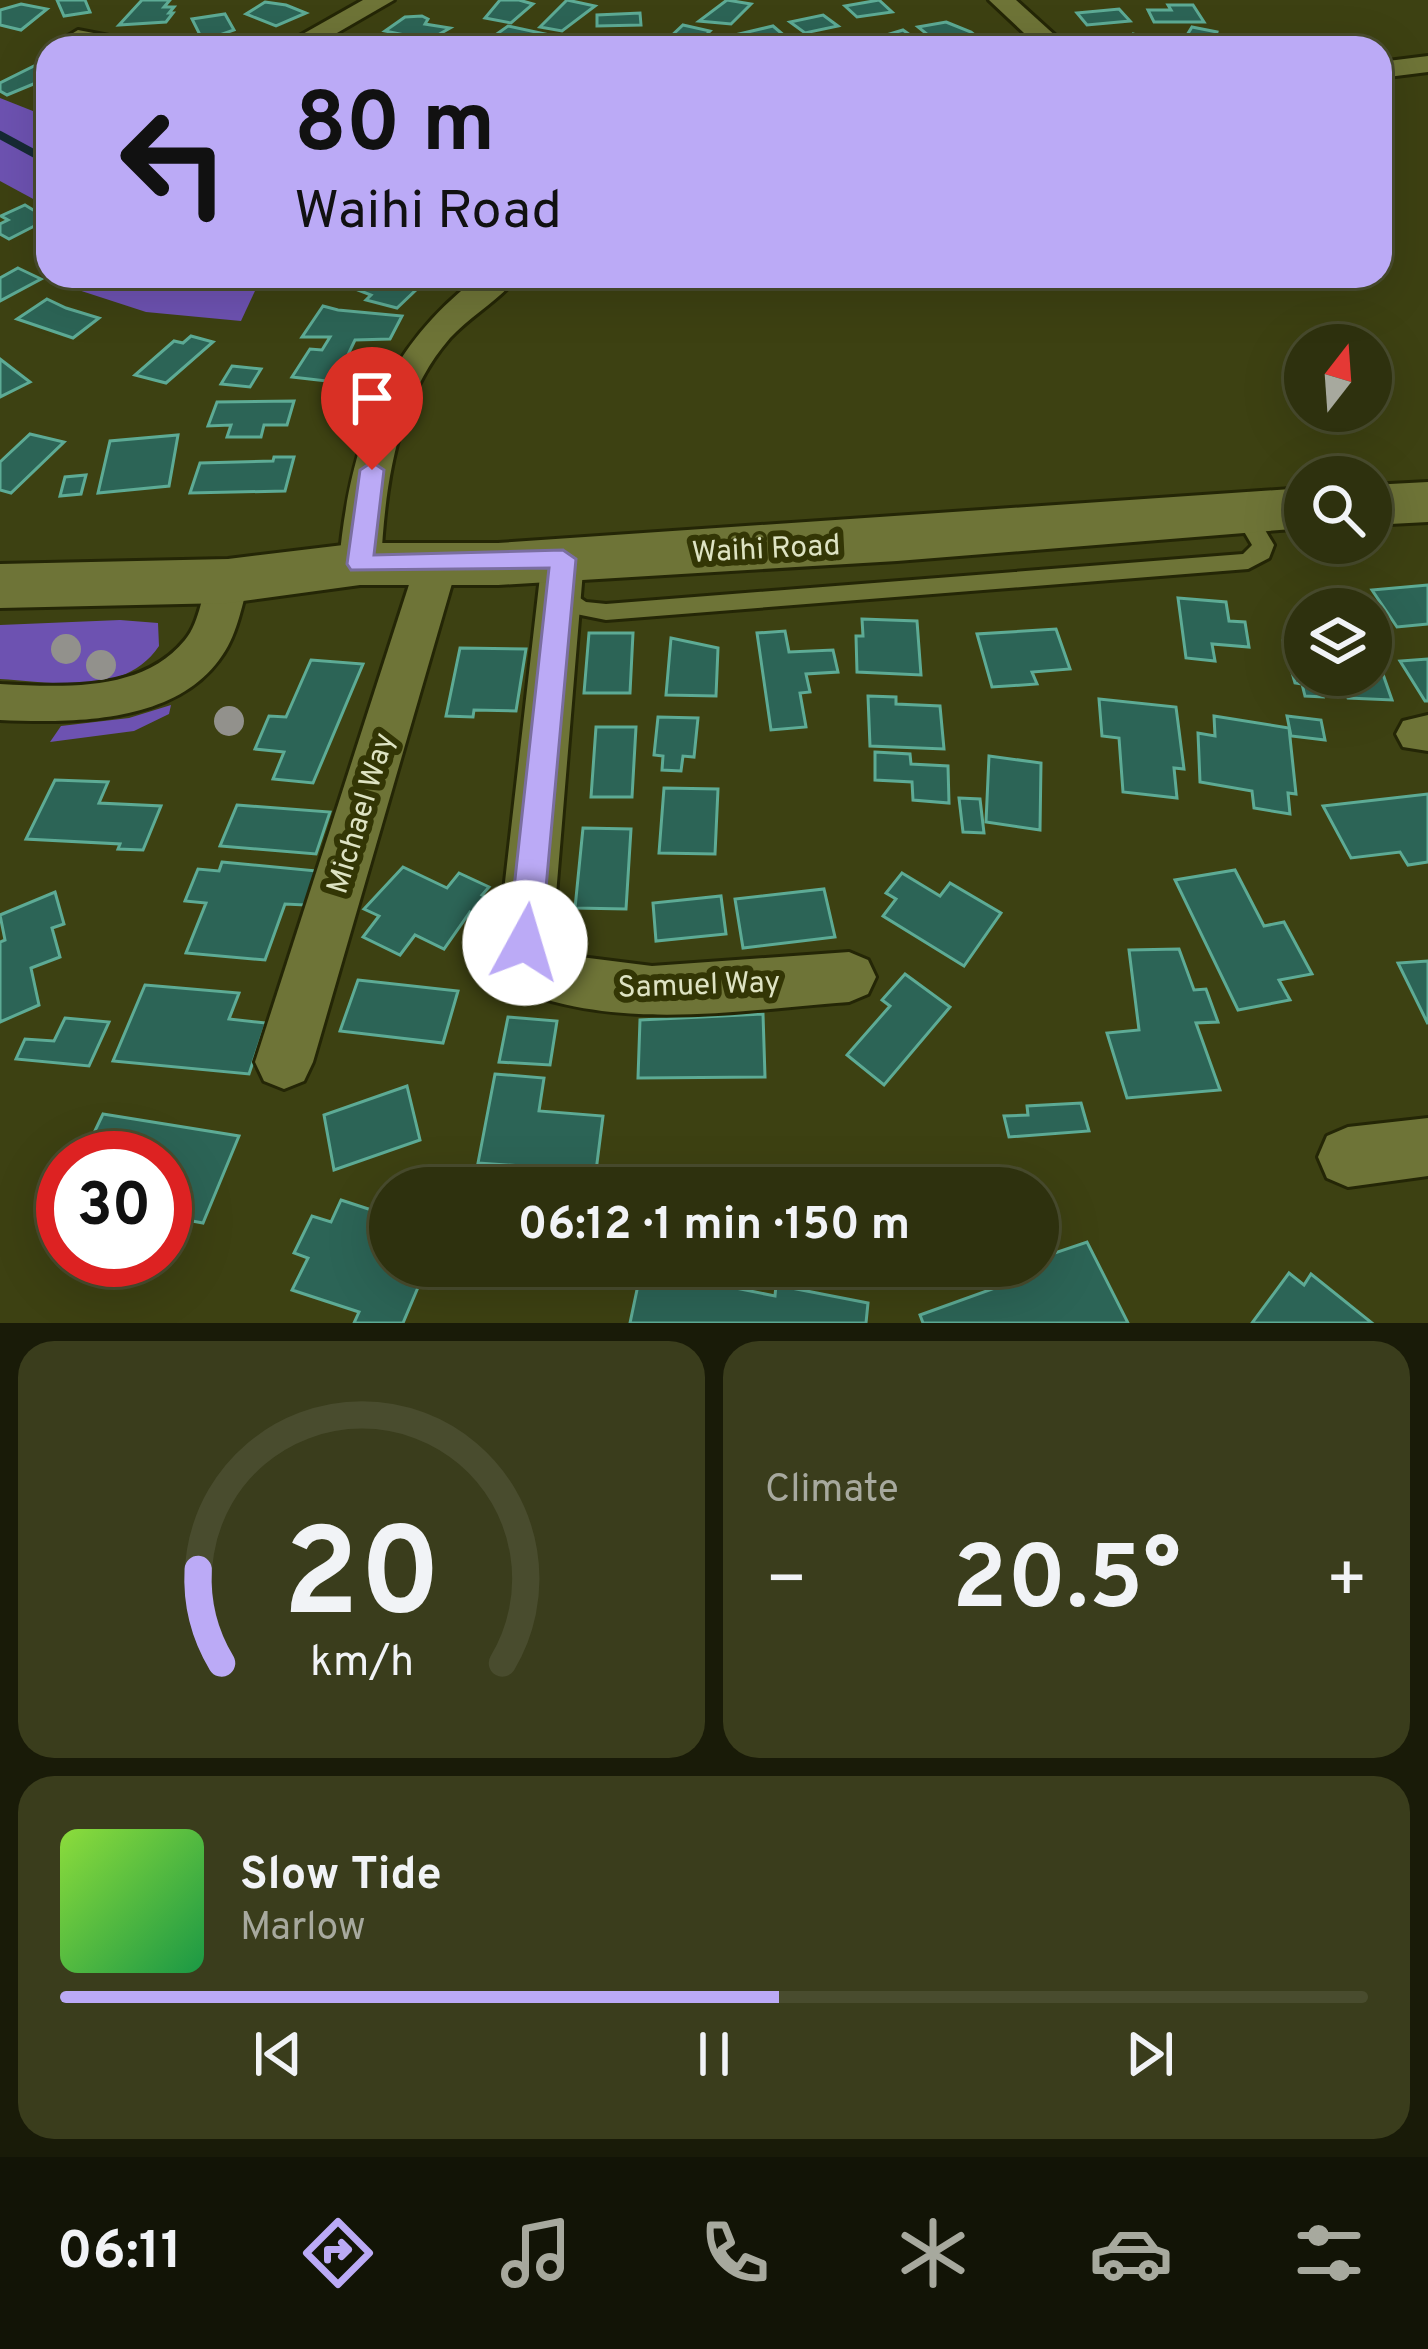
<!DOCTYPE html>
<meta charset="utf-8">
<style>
:root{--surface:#2e310e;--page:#3a3d1c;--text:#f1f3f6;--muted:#a7a99e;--line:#494c2e;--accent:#bbaaf6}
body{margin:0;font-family:Overpass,sans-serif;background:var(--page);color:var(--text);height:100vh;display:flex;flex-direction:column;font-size:45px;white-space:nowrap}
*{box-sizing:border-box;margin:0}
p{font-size:39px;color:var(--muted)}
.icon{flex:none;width:66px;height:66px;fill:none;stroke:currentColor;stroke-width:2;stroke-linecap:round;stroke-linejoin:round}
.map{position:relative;height:1323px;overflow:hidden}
.side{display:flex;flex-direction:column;gap:18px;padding:18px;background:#191b08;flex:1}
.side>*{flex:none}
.guide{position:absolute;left:36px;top:36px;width:1356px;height:252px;border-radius:36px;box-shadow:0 12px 48px #0002,0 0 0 3px var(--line);background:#bbaaf6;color:#111;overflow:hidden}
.needle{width:78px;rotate:17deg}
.fabs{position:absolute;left:1284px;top:324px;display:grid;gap:24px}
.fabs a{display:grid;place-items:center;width:108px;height:108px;border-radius:50%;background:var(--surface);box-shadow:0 12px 48px #0002,0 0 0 3px var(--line);font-size:60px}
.speed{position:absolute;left:36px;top:1131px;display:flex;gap:24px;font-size:60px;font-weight:700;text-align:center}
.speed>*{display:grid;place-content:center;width:156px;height:156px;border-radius:50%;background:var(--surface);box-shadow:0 12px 48px #0002,0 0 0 3px var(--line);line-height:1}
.speed .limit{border:18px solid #d22;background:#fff;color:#111}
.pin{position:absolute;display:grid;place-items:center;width:102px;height:102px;color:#fff;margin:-123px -51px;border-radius:50% 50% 50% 0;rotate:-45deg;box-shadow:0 0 12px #0007}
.pin .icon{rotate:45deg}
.me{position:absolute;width:132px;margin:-66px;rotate:6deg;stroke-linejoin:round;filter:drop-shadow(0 0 9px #0008)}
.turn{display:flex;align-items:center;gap:42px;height:252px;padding:0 60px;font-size:54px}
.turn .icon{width:156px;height:156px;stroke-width:2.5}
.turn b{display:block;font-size:84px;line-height:102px}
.big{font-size:90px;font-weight:700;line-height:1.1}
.side .widget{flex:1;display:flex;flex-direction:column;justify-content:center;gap:18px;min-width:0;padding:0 42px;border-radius:36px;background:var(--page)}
.side .dial{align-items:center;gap:0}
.dial svg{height:312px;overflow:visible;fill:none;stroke:var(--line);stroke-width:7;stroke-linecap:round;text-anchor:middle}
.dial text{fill:var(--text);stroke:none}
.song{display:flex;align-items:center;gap:36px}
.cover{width:144px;height:144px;border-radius:18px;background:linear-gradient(135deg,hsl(90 70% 55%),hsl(140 70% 35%))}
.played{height:12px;border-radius:6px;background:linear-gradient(90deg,var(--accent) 55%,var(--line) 55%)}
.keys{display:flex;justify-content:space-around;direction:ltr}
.heat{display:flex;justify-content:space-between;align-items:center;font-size:66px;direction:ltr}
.side .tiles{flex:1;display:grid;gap:18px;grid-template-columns:1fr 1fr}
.widget:last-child{grid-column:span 2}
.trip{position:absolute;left:369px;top:1167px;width:690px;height:120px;border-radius:60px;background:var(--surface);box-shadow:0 12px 48px #0002,0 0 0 3px var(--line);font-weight:700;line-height:120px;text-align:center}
.dock{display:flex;height:192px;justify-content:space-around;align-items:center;background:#121406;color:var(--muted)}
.dock .icon{width:84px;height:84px}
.dock .current{color:var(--accent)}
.dock b{font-size:54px;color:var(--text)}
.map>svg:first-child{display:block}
.green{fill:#6d52b1}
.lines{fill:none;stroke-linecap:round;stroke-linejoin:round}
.stream{stroke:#162a34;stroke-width:8}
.building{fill:#2c6456;stroke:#5dab95;stroke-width:3}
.service-casing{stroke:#242606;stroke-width:6}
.minor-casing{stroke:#242606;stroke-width:6}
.secondary-casing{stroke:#242606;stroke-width:6}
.service{fill:#6e7437;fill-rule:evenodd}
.minor{fill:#6e7437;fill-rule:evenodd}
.secondary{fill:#6e7437;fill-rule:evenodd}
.tree{fill:#92918c}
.route{fill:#bbaaf6;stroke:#7a6ea0;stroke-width:3}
.labels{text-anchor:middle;stroke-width:12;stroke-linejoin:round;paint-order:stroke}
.street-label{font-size:30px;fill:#dee3c3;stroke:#333605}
</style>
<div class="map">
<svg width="1428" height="1323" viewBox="0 0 1428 1323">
<rect width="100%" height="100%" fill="#3d4112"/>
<g class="green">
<polygon points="0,98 48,117 48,207 0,181"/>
<polygon points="90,276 262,276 241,321 146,312 63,285"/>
<path d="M120,620L158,623L159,646C124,698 53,682 0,679V625Z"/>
<polygon points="171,705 169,714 134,731 50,742 61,726 129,718"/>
</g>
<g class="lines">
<polyline class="stream" points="0,135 48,161"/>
</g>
<g class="building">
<polygon points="57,0 85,0 90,12 64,16"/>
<polygon points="142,0 170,0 164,7 174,7 169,13 173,13 166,22 119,25"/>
<polygon points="500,0 519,0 533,4 511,23 485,18"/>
<polygon points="567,0 595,6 562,31 540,27"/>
<polygon points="727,0 751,4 731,24 699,21"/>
<polygon points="879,0 892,12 857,17 845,6"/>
<polygon points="265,2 286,5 306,13 276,26 246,14"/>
<polygon points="21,4 47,9 21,30 0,25 0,10"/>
<polygon points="1168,5 1193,5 1204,22 1154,22 1148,10 1171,10"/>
<polygon points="1119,9 1130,21 1087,25 1077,13"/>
<polygon points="640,13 641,25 597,26 597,15"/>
<polygon points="225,14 234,30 203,41 192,19"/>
<polygon points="823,15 838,26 805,33 790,22"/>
<polygon points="422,16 428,19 425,24 450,28 429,40 385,31 405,17"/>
<polygon points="946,22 971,32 987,45 944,48 918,27"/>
<polygon points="683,25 710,31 706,35 715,36 703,47 667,40"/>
<polygon points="508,26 559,37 550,44 524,38 511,48 477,48"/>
<polygon points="773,26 787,38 753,45 739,34"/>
<polygon points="1192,27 1217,32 1214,44 1179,48"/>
<polygon points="903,30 923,44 871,48 863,42"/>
<polygon points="1133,34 1157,41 1148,48 1114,48"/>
<polygon points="379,36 404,41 395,48 352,48"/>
<polygon points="571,37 614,45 559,47"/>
<polygon points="46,60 48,78 7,95 0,91 0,83"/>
<polygon points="25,205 48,219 9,239 0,234 0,224 8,220 1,216"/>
<polygon points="18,268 41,279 0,301 0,278"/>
<polygon points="322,276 392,276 389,279 419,287 397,308 366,300 371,295"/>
<polygon points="47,299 66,308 99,318 73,338 17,319"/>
<polygon points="323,306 338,310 402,316 390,339 355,340 335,382 292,377 310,349 322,350 330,337 302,337"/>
<polygon points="191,336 213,342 166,383 135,375 174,341 183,343"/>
<polygon points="0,359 30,382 0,397"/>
<polygon points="232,366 261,369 250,387 221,384"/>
<polygon points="294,401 287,425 264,425 261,437 227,437 231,425 208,426 217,402"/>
<polygon points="30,434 64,442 11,493 0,490 0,462"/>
<polygon points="178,435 169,486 98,493 110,441"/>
<polygon points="274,457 294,457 285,491 190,493 200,463 273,461"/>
<polygon points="86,475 81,494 60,496 65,477"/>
<polygon points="1428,585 1428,624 1397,627 1372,590"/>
<polygon points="1178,598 1226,602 1229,621 1245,622 1249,647 1212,644 1215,661 1186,658"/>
<polygon points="862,619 917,621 921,675 857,672 856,636 863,636"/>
<polygon points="1056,629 1070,669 1032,672 1037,684 992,687 977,634"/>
<polygon points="785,631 789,652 833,650 838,672 806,674 810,692 800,693 806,727 771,730 757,633"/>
<polygon points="589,633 633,633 630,693 584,693"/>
<polygon points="671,638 718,648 716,696 666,695"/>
<polygon points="1371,640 1392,700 1348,698 1343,684 1319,683 1323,697 1305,696 1302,684 1295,683 1283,641 1305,642 1305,675 1371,675"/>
<polygon points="460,648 526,649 516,711 474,710 473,717 446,716"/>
<polygon points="1428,659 1428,701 1425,701 1400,661"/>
<polygon points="311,660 363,664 313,783 273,779 284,752 255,749 269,716 286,717"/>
<polygon points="868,696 896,697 896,704 940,706 944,749 870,746"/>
<polygon points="1099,699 1176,707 1184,769 1174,768 1177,798 1123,792 1119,738 1102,736"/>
<polygon points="1214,716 1289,728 1296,794 1288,793 1290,814 1254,808 1252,791 1200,782 1198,733 1215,736"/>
<polygon points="1287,716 1321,720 1325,740 1291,736"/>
<polygon points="658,717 698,718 694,757 683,756 681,771 662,770 663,756 654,755"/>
<polygon points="596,727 636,727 632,797 591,797"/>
<polygon points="875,752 910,754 911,764 948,766 949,803 913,800 912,782 875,780"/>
<polygon points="989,756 1041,763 1040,830 986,822"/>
<polygon points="55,780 108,782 99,803 161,806 143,850 118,849 120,844 26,839"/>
<polygon points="664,788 718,789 715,854 659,853"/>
<polygon points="1428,794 1428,862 1408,865 1400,852 1351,858 1323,806"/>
<polygon points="959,798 980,799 984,833 963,832"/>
<polygon points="237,805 330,812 316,854 220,846"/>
<polygon points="583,828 631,829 626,909 575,908"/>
<polygon points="222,862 317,871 305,905 285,904 265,960 186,953 206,903 185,901 198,869 219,871"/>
<polygon points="403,867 447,888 459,873 489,887 482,895 500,904 489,921 470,912 444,949 415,935 400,955 363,937 379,916 364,909"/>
<polygon points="1235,870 1264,926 1284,922 1312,974 1279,980 1290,1000 1238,1010 1175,880"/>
<polygon points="902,873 940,896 950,883 1001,913 964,966 883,916 896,899 886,893"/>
<polygon points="824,889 835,937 743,948 735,899"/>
<polygon points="55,892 64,924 52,928 60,957 31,968 39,1005 0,1022 0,942 5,940 0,915"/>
<polygon points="721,896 726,934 656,941 653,903"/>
<polygon points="1179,949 1194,990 1206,989 1218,1022 1196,1023 1220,1090 1127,1098 1107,1033 1139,1030 1129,950"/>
<polygon points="1428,961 1428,1024 1398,963"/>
<polygon points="905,974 950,1007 884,1085 847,1055 890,1006 882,1000"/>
<polygon points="358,980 458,991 443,1043 340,1031"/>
<polygon points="145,985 239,993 229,1019 266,1023 249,1074 113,1061"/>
<polygon points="763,1014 765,1077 638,1078 640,1020"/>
<polygon points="508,1017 557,1021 550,1065 499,1062"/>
<polygon points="65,1018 109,1022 89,1066 16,1059 25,1039 54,1041"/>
<polygon points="495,1074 544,1078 539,1111 603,1116 596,1171 478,1163"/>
<polygon points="407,1086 420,1140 334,1170 324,1115"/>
<polygon points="1081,1103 1089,1131 1009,1137 1004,1116 1028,1115 1027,1106"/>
<polygon points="103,1114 239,1136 203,1223 165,1216 165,1158 82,1158"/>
<polygon points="341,1200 390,1216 384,1246 390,1248 390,1266 427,1266 403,1323 354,1323 359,1312 292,1290 308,1258 294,1253 312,1216 331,1222"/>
<polygon points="1043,1242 1049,1255 1087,1242 1128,1323 923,1323 920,1315 998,1287 989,1266 1038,1266 1038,1244"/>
<polygon points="642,1266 698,1266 696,1280 775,1296 776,1285 868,1303 866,1323 630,1323"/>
<polygon points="1289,1273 1304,1285 1311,1274 1372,1323 1252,1323"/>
</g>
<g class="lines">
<defs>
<polygon id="service" points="1244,506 1252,508 1274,545 1269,558 1248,569 606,620 566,612 548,592 559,584 586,602 606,604 1243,554 1252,545 1233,513"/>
<g id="minor">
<polygon points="363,0 394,0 311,48 278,48"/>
<polygon points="989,0 1016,0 1069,48 1040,48"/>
<polygon points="78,30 140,42 144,48 69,44 65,38"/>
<polygon points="1428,56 1428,72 1380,78 1380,62"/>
<path d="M480,276H518C500,300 470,316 450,338C396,400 385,486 381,564L375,574L360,579L345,574L339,564C349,447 383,348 480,276Z"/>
<path d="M563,545L578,549L584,559L552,943L557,954L652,966L849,952L868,960L876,977L868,994L849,1002C739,1010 626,1031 520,991L498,943L542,559L548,549Z"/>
<polygon points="437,548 452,553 458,563 313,1062 304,1081 284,1089 264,1081 255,1062 416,563 422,553"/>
<path d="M228,566L243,570L249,581C241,608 237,637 219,660C172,724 71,723 0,720V684C61,687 142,693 185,640C201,621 201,591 213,570Z"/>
<polygon points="1428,715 1428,751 1403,747 1396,734 1403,721"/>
<polygon points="1428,1118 1428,1176 1348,1187 1327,1178 1318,1157 1327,1136 1348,1127"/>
</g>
<g id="secondary">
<polygon points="1428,482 1428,522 1371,525 1371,485"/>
<polygon points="1305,488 1305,528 897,561 498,585 360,585 228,603 0,608 0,564 228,559 360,543 498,543"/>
</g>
</defs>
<use href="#service" class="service-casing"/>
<use href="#minor" class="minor-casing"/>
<use href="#secondary" class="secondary-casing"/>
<use href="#service" class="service"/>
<use href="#minor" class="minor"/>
<use href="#secondary" class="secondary"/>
</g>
<g class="tree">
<circle cx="66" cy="649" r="15"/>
<circle cx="101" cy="665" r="15"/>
<circle cx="229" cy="721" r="15"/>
</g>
<polygon class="route" points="372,462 384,470 374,555 563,550 576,559 541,943 536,953 525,957 513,953 508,943 549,568 351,570 347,564 360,470"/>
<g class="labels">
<g class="street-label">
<text transform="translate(766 548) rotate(-3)" y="10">Waihi Road</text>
<text transform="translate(360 813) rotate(-73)" y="10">Michael Way</text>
<text transform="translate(699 984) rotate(-2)" y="10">Samuel Way</text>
</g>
</g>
</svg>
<div class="fabs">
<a><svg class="needle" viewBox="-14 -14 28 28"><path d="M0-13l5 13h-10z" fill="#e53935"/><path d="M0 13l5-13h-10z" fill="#a7a99e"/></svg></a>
<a><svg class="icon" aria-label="search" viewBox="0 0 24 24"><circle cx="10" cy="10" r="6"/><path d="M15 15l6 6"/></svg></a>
<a><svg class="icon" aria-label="layers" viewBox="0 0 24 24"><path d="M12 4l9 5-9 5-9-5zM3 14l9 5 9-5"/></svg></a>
</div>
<div class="speed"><div class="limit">30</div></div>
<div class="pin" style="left:372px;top:470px;background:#d93025"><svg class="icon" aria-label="arrive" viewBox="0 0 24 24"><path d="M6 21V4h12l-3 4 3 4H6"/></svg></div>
<svg class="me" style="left:525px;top:943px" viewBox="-20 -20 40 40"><circle r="19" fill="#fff"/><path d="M0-13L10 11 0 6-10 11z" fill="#bbaaf6"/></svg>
<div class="trip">06:12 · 1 min · 150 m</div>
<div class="guide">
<div class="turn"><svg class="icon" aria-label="left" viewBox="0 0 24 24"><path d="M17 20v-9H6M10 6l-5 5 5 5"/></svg><div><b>80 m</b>Waihi Road</div></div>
</div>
</div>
<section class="side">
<div class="tiles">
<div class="widget dial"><svg viewBox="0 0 100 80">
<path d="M14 69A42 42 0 1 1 86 69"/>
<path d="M14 69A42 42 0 0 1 8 45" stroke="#bbaaf6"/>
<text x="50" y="56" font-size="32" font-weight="700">20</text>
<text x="50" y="72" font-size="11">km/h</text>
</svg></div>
<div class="widget"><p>Climate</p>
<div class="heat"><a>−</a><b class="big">20.5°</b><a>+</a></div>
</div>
<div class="widget">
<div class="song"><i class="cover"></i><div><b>Slow Tide</b><p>Marlow</p></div></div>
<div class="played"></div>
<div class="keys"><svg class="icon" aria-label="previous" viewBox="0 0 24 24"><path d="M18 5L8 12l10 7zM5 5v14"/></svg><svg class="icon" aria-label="pause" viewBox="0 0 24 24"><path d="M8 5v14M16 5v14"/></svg><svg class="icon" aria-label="next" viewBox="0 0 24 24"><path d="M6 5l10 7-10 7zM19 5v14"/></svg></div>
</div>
</div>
</section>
<nav class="dock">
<b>06:11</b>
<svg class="icon current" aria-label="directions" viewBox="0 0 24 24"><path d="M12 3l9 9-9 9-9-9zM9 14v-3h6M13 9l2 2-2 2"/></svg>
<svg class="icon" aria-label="music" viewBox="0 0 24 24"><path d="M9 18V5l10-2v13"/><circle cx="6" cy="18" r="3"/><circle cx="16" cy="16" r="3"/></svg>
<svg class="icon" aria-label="phone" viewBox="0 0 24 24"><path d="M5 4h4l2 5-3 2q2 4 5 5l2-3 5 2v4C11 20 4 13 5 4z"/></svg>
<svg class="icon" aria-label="climate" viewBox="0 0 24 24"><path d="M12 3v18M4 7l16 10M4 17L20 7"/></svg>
<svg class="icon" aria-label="car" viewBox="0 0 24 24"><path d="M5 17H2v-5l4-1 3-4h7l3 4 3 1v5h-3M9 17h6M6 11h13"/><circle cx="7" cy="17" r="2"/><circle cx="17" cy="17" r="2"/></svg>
<svg class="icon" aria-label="filters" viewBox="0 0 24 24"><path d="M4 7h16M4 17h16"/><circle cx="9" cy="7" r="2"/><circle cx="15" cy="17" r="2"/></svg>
</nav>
